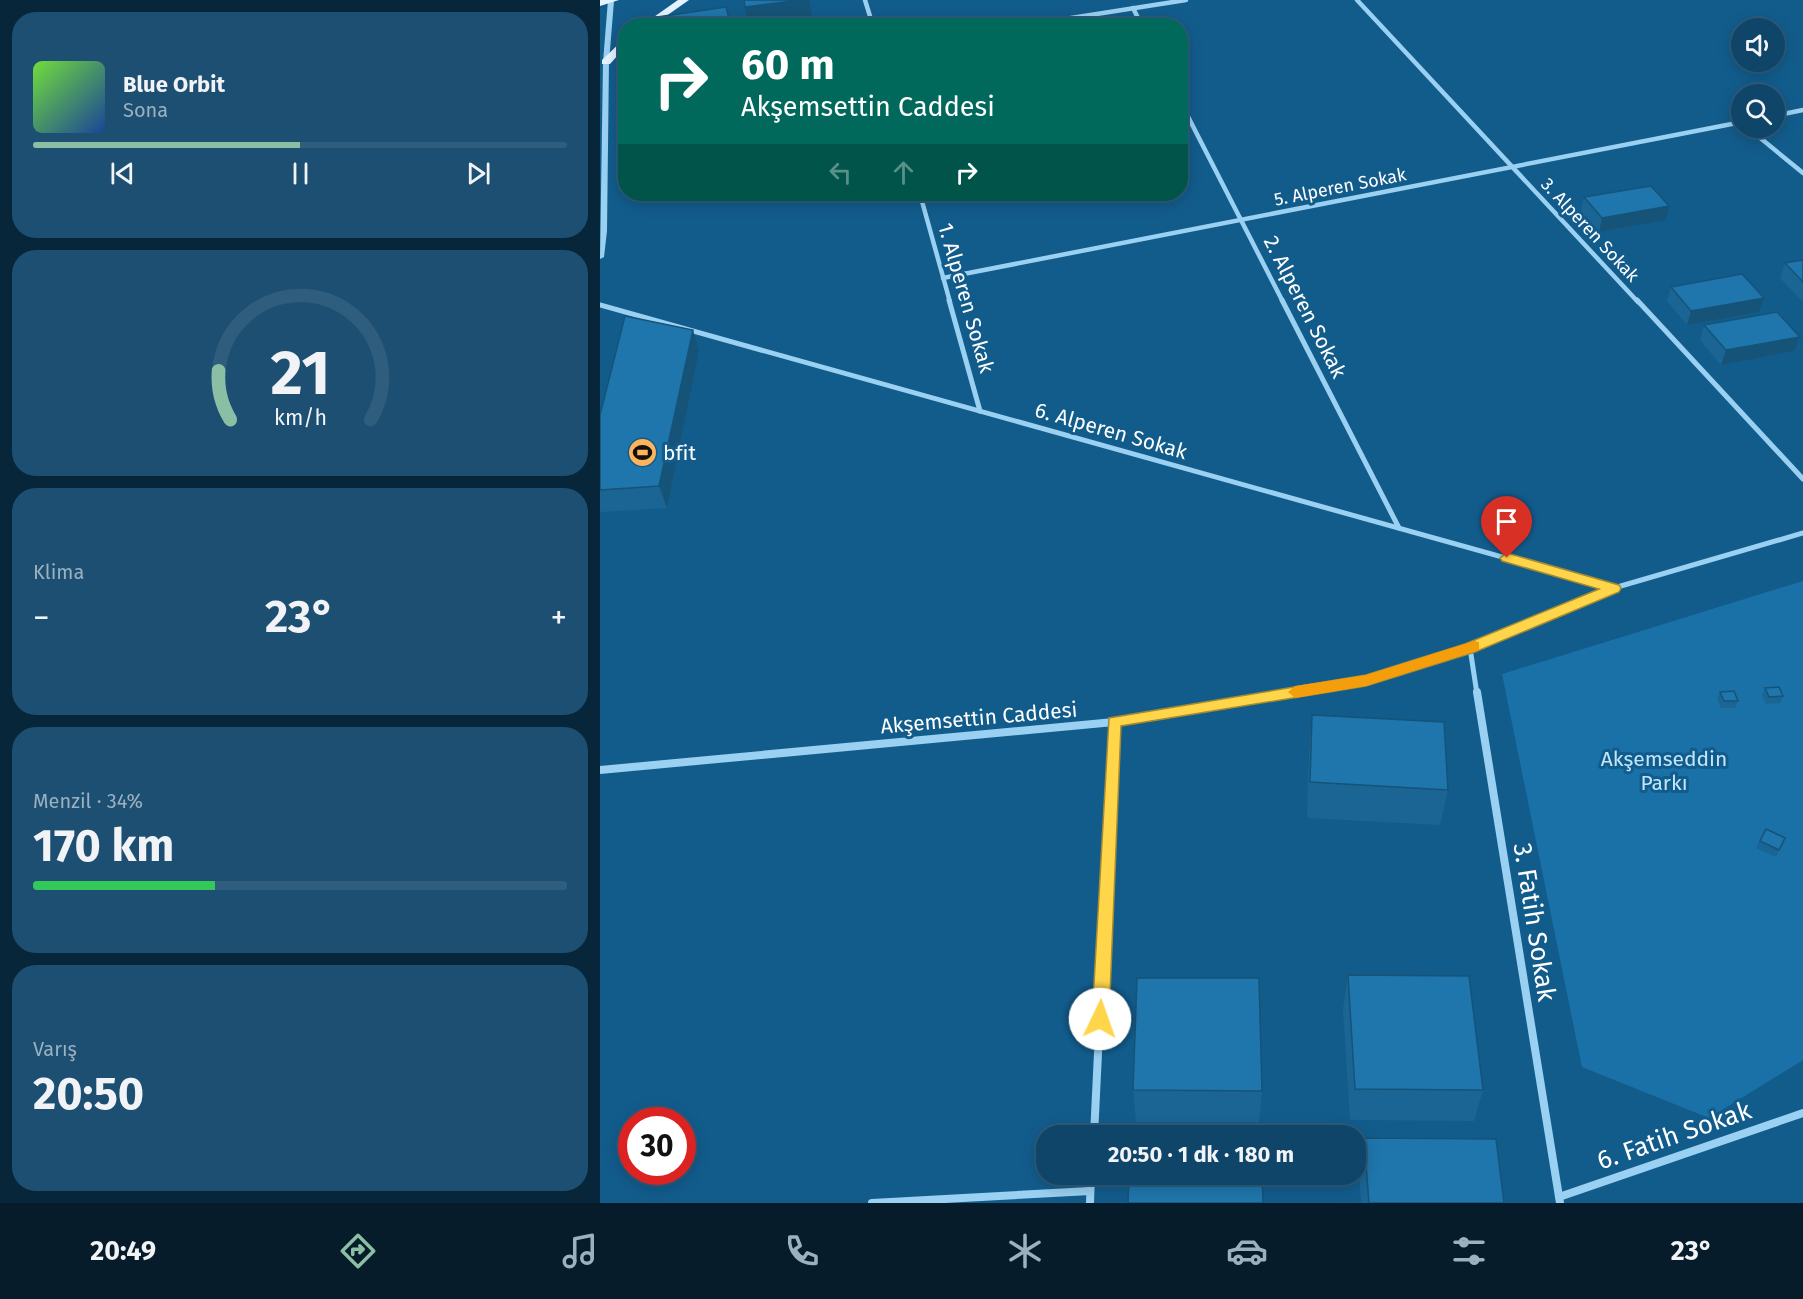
<!DOCTYPE html>
<html lang="tr">
<meta charset="utf-8">
<style>
:root{--surface:#0e4569;--page:#1c4f71;--text:#f1f3f6;--muted:#9bb1c0;--line:#2e5d7d;--accent:#8abfa5}
body{margin:0;font-family:"Fira Sans",sans-serif;background:var(--page);color:var(--text);height:100vh;display:flex;flex-direction:column;font-size:22px;white-space:nowrap}
*{box-sizing:border-box;margin:0}
p{font-size:20px;color:var(--muted)}
.icon{flex:none;width:33px;height:33px;fill:none;stroke:currentColor;stroke-width:2;stroke-linecap:round;stroke-linejoin:round}
.map{position:relative;flex:1;overflow:hidden}
.panel{display:flex;flex-direction:column;gap:12px;padding:12px;background:#08263a;width:600px}
.panel>*{flex:none}
.banner{position:absolute;left:18px;top:18px;width:570px;height:183px;border-radius:24px;box-shadow:0 3px 15px #0003,0 0 0 2px var(--line);background:#00695c;color:#fff;overflow:hidden}
.fabs{position:absolute;left:1131px;top:18px;display:grid;gap:12px}
.fabs a{display:grid;place-items:center;width:54px;height:54px;border-radius:50%;background:var(--surface);box-shadow:0 3px 15px #0003,0 0 0 2px var(--line);font-size:30px}
.speed{position:absolute;left:18px;top:1107px;display:flex;gap:12px;font-size:30px;font-weight:700;text-align:center}
.speed>*{display:grid;place-content:center;width:78px;height:78px;border-radius:50%;background:var(--surface);box-shadow:0 3px 15px #0003,0 0 0 2px var(--line);line-height:1}
.speed .limit{border:9px solid #d22;background:#fff;color:#111}
.pin{position:absolute;display:grid;place-items:center;width:51px;height:51px;color:#fff;margin:-62px -26px;border-radius:50% 50% 50% 0;rotate:-45deg;box-shadow:0 0 6px #0007}
.pin .icon{rotate:45deg}
.me{position:absolute;width:66px;margin:-33px;rotate:3deg;stroke-linejoin:round;filter:drop-shadow(0 0 4px #0008)}
.turn{display:flex;align-items:center;gap:21px;height:126px;padding:0 24px;font-size:27px}
.turn .icon{width:78px;height:78px;stroke-width:2.5}
.turn b{display:block;font-size:42px;line-height:51px}
.lanes{display:flex;align-items:center;height:57px;padding:0 24px;background:#0003;justify-content:center;gap:30px;direction:ltr}
.lanes .off{opacity:.35}
.big{font-size:45px;font-weight:700;line-height:1.1}
.panel .widget{flex:1;display:flex;flex-direction:column;justify-content:center;gap:9px;min-width:0;padding:0 21px;border-radius:24px;background:var(--page)}
.panel .dial{align-items:center;gap:0}
.dial svg{height:156px;overflow:visible;fill:none;stroke:var(--line);stroke-width:7;stroke-linecap:round;text-anchor:middle}
.dial text{fill:var(--text);stroke:none}
.song{display:flex;align-items:center;gap:18px}
.cover{width:72px;height:72px;border-radius:9px;background:linear-gradient(135deg,hsl(100 70% 55%),hsl(220 70% 35%))}
.played{height:6px;border-radius:3px;background:linear-gradient(90deg,var(--accent) 50%,var(--line) 50%)}
.keys{display:flex;justify-content:space-around;direction:ltr}
.heat{display:flex;justify-content:space-between;align-items:center;font-size:33px;direction:ltr}
.charge{height:9px;border-radius:4px;background:linear-gradient(90deg,#34c759 34%,var(--line) 0)}
.trip{position:absolute;left:436px;top:1125px;width:330px;height:60px;border-radius:24px;background:var(--surface);box-shadow:0 3px 15px #0003,0 0 0 2px var(--line);font-weight:700;line-height:60px;text-align:center}
.dock{display:flex;height:96px;justify-content:space-around;align-items:center;background:#061c2a;color:var(--muted)}
.dock .icon{width:42px;height:42px}
.dock .active{color:var(--accent)}
.dock b{font-size:27px;color:var(--text)}
main{display:flex;flex:1;min-height:0}
.map>svg:first-child{display:block}
.green{fill:#1971a7}
.lines{fill:none;stroke-linecap:round;stroke-linejoin:round}
.minor-far2{stroke:#9ad0f1;stroke-width:4.5}
.minor-far1{stroke:#9ad0f1;stroke-width:5}
.minor{stroke:#9ad0f1;stroke-width:8}
.tertiary{fill:#9ad0f1;fill-rule:evenodd}
.primary{fill:#e4f3ff;fill-rule:evenodd}
.wall{fill:#1b6594}
.shaded-wall{fill:#165378}
.building{fill:#1f76ac;stroke:#165378;stroke-width:1.5}
.route{fill:#ffd54a;stroke:#a68a30;stroke-width:1.5}
.slow{fill:#f59e0b}
.labels{text-anchor:middle;stroke-width:6;stroke-linejoin:round;paint-order:stroke}
.far-street-label{font-size:18px;fill:#fff;stroke:#125c8c}
.street-label{font-size:21px;fill:#fff;stroke:#125c8c}
.poi-label{font-size:21px;fill:#fff;stroke:#125c8c;text-anchor:start}
.park-label{font-size:21px;fill:#c1e6fc;stroke:#125c8c}
.near-street-label{font-size:26px;fill:#fff;stroke:#125c8c}
</style>
<main>
<section class="panel">
<div class="widget">
<div class="song"><i class="cover"></i><div><b>Blue Orbit</b><p>Sona</p></div></div>
<div class="played"></div>
<div class="keys"><svg class="icon" aria-label="previous" viewBox="0 0 24 24"><path d="M18 5L8 12l10 7zM5 5v14"/></svg><svg class="icon" aria-label="pause" viewBox="0 0 24 24"><path d="M8 5v14M16 5v14"/></svg><svg class="icon" aria-label="next" viewBox="0 0 24 24"><path d="M6 5l10 7-10 7zM19 5v14"/></svg></div>
</div>
<div class="widget dial"><svg viewBox="0 0 100 80">
<path d="M14 69A42 42 0 1 1 86 69"/>
<path d="M14 69A42 42 0 0 1 8 44" stroke="#8abfa5"/>
<text x="50" y="56" font-size="32" font-weight="700">21</text>
<text x="50" y="72" font-size="11">km/h</text>
</svg></div>
<div class="widget"><p>Klima</p>
<div class="heat"><a>−</a><b class="big">23°</b><a>+</a></div>
</div>
<div class="widget"><p>Menzil · 34%</p><b class="big">170 km</b><div class="charge"></div></div>
<div class="widget"><p>Varış</p><b class="big">20:50</b></div>
</section>
<div class="map">
<svg width="1203" height="1203" viewBox="0 0 1203 1203">
<rect width="100%" height="100%" fill="#125c8c"/>
<polygon class="green" points="1203,581 1203,1060 1109,1118 982,1067 902,674"/>
<g class="lines">
<g class="minor-far2">
<polyline points="265,0 273,26"/>
<polyline points="757,0 1038,302"/>
<polyline points="533,8 542,26"/>
<polyline points="420,26 586,0"/>
<polyline points="580,101 683,302"/>
<polyline points="1174,116 1203,110"/>
<polyline points="1148,128 1203,173"/>
<polyline points="320,194 350,302"/>
<polyline points="343,278 1142,122"/>
</g>
<g class="minor-far1">
<polyline points="349,300 380,411"/>
<polyline points="682,300 799,528"/>
<polyline points="1037,300 1203,479"/>
<polyline points="0,305 1013,588"/>
<polyline points="870,648 877,694"/>
<polyline points="684,694 767,680 870,648 1014,588 1203,533"/>
</g>
<g class="minor">
<polyline points="877,692 960,1203"/>
<polyline points="0,770 514,722 693,692"/>
<polyline points="494,1136 514,722"/>
<polyline points="959,1197 1203,1113"/>
<polyline points="272,1203 490,1191"/>
<polyline points="490,1203 491,1174"/>
</g>
<polygon class="tertiary" points="8,0 14,1 9,62 7,231 4,257 0,259 3,62"/>
<g class="primary">
<polygon points="0,0 19,0 0,6"/>
<polygon points="78,0 89,0 52,26 41,26"/>
<polygon points="26,37 26,46 10,64 2,64 2,60"/>
</g>
</g>
<g class="wall">
<polygon points="984,197 1066,220 999,232 981,211"/>
<polygon points="1203,260 1203,301 1202,301 1180,278 1185,263"/>
<polygon points="1071,287 1164,298 1159,312 1087,325 1067,301"/>
<polygon points="1104,325 1194,351 1121,365 1100,340"/>
<polygon points="99,351 67,508 0,512 0,415"/>
<polygon points="1165,688 1183,696 1180,703 1166,704 1162,695"/>
<polygon points="1120,692 1138,701 1135,708 1121,708 1117,699"/>
<polygon points="712,715 848,790 840,825 707,818 709,751"/>
<polygon points="1166,829 1185,838 1176,857 1156,848"/>
<polygon points="748,975 883,1090 874,1121 750,1120 743,1009"/>
<polygon points="533,1090 662,1091 659,1122 536,1122"/>
<polygon points="764,1138 904,1203 761,1203 759,1168"/>
</g>
<g class="shaded-wall">
<polygon points="201,0 209,0 214,26 149,26 145,7"/>
<polygon points="385,194 401,194 385,196"/>
<polygon points="1069,206 1066,220 999,232 1002,218"/>
<polygon points="1164,298 1159,312 1087,325 1091,311"/>
<polygon points="93,330 99,351 67,508 59,486"/>
<polygon points="1200,337 1194,351 1121,365 1126,350"/>
</g>
<g class="building">
<polygon points="144,0 201,0 145,7"/>
<polygon points="126,7 131,26 31,26 30,21"/>
<polygon points="1051,186 1069,206 1002,218 984,197"/>
<polygon points="1203,260 1203,282 1185,263"/>
<polygon points="1142,274 1164,298 1091,311 1071,287"/>
<polygon points="1177,312 1200,337 1126,350 1104,325"/>
<polygon points="25,316 93,330 59,486 0,490 0,415"/>
<polygon points="1179,687 1183,696 1169,697 1165,688"/>
<polygon points="1134,691 1138,701 1124,701 1120,692"/>
<polygon points="712,715 844,722 848,790 710,782"/>
<polygon points="1166,829 1185,838 1179,850 1160,841"/>
<polygon points="748,975 869,976 883,1090 755,1089"/>
<polygon points="537,978 659,978 662,1091 533,1090"/>
<polygon points="764,1138 896,1139 904,1203 769,1203"/>
<polygon points="529,1174 662,1174 663,1203 528,1203"/>
</g>
<polygon class="route" points="907,553 1019,585 1021,588 1019,592 875,652 766,686 521,726 509,1019 506,1024 500,1027 494,1024 492,1019 509,718 766,675 865,644 999,589 902,561 900,558"/>
<polygon class="slow" points="874,641 879,642 879,650 766,686 695,698 688,692 695,686 766,675"/>
<defs>
<symbol id="stadium-disc" viewBox="-11 -11 22 22"><circle r="9.5" fill="#ffb35a" stroke="#125c8c"/><path d="M0-5a6.5 5 0 1 0 0 10a6.5 5 0 1 0 0-10ZM-3.5-1.8h7v3.6h-7Z" fill="#111"/></symbol>
</defs>
<g fill-rule="evenodd">
<use href="#stadium-disc" x="26" y="436" width="33" height="33"/>
</g>
<g class="labels">
<g class="far-street-label">
<text transform="translate(740 187) rotate(-11)" y="6">5. Alperen Sokak</text>
<text transform="translate(990 230) rotate(47)" y="6">3. Alperen Sokak</text>
</g>
<g class="street-label">
<text transform="translate(366 298) rotate(74)" y="7">1. Alperen Sokak</text>
<text transform="translate(705 307) rotate(63)" y="7">2. Alperen Sokak</text>
<text transform="translate(511 431) rotate(16)" y="7">6. Alperen Sokak</text>
<text transform="translate(379 718) rotate(-5)" y="7">Akşemsettin Caddesi</text>
</g>
<g class="poi-label">
<text x="63" y="460">bfit</text>
</g>
<g class="park-label">
<text x="1064" y="766">Akşemseddin<tspan x="1064" dy="24">Parkı</tspan></text>
</g>
<g class="near-street-label">
<text transform="translate(935 922) rotate(81)" y="9">3. Fatih Sokak</text>
<text transform="translate(1074 1135) rotate(-19)" y="9">6. Fatih Sokak</text>
</g>
</g>
</svg>
<div class="fabs">
<a><svg class="icon" aria-label="sound" viewBox="0 0 24 24"><path d="M4 9h4l5-4v14l-5-4H4zM17 9q2 3 0 6"/></svg></a>
<a><svg class="icon" aria-label="search" viewBox="0 0 24 24"><circle cx="10" cy="10" r="6"/><path d="M15 15l6 6"/></svg></a>
</div>
<div class="speed"><div class="limit">30</div></div>
<div class="pin" style="left:907px;top:558px;background:#d93025"><svg class="icon" aria-label="arrive" viewBox="0 0 24 24"><path d="M6 21V4h12l-3 4 3 4H6"/></svg></div>
<svg class="me" style="left:500px;top:1019px" viewBox="-20 -20 40 40"><circle r="19" fill="#fff"/><path d="M0-13L10 11 0 6-10 11z" fill="#ffd54a"/></svg>
<div class="trip">20:50 · 1 dk · 180 m</div>
<div class="banner">
<div class="turn"><svg class="icon" aria-label="right" viewBox="0 0 24 24"><path d="M7 20v-9h11M14 6l5 5-5 5"/></svg><div><b>60 m</b>Akşemsettin Caddesi</div></div>
<div class="lanes"><svg class="icon off" aria-label="left" viewBox="0 0 24 24"><path d="M17 20v-9H6M10 6l-5 5 5 5"/></svg><svg class="icon off" aria-label="ahead" viewBox="0 0 24 24"><path d="M12 20V5M6 11l6-6 6 6"/></svg><svg class="icon" aria-label="right" viewBox="0 0 24 24"><path d="M7 20v-9h11M14 6l5 5-5 5"/></svg></div>
</div>
</div>
</main>
<nav class="dock">
<b>20:49</b>
<svg class="icon active" aria-label="directions" viewBox="0 0 24 24"><path d="M12 3l9 9-9 9-9-9zM9 14v-3h6M13 9l2 2-2 2"/></svg>
<svg class="icon" aria-label="music" viewBox="0 0 24 24"><path d="M9 18V5l10-2v13"/><circle cx="6" cy="18" r="3"/><circle cx="16" cy="16" r="3"/></svg>
<svg class="icon" aria-label="phone" viewBox="0 0 24 24"><path d="M5 4h4l2 5-3 2q2 4 5 5l2-3 5 2v4C11 20 4 13 5 4z"/></svg>
<svg class="icon" aria-label="climate" viewBox="0 0 24 24"><path d="M12 3v18M4 7l16 10M4 17L20 7"/></svg>
<svg class="icon" aria-label="car" viewBox="0 0 24 24"><path d="M5 17H2v-5l4-1 3-4h7l3 4 3 1v5h-3M9 17h6M6 11h13"/><circle cx="7" cy="17" r="2"/><circle cx="17" cy="17" r="2"/></svg>
<svg class="icon" aria-label="filters" viewBox="0 0 24 24"><path d="M4 7h16M4 17h16"/><circle cx="9" cy="7" r="2"/><circle cx="15" cy="17" r="2"/></svg>
<b>23°</b>
</nav>
